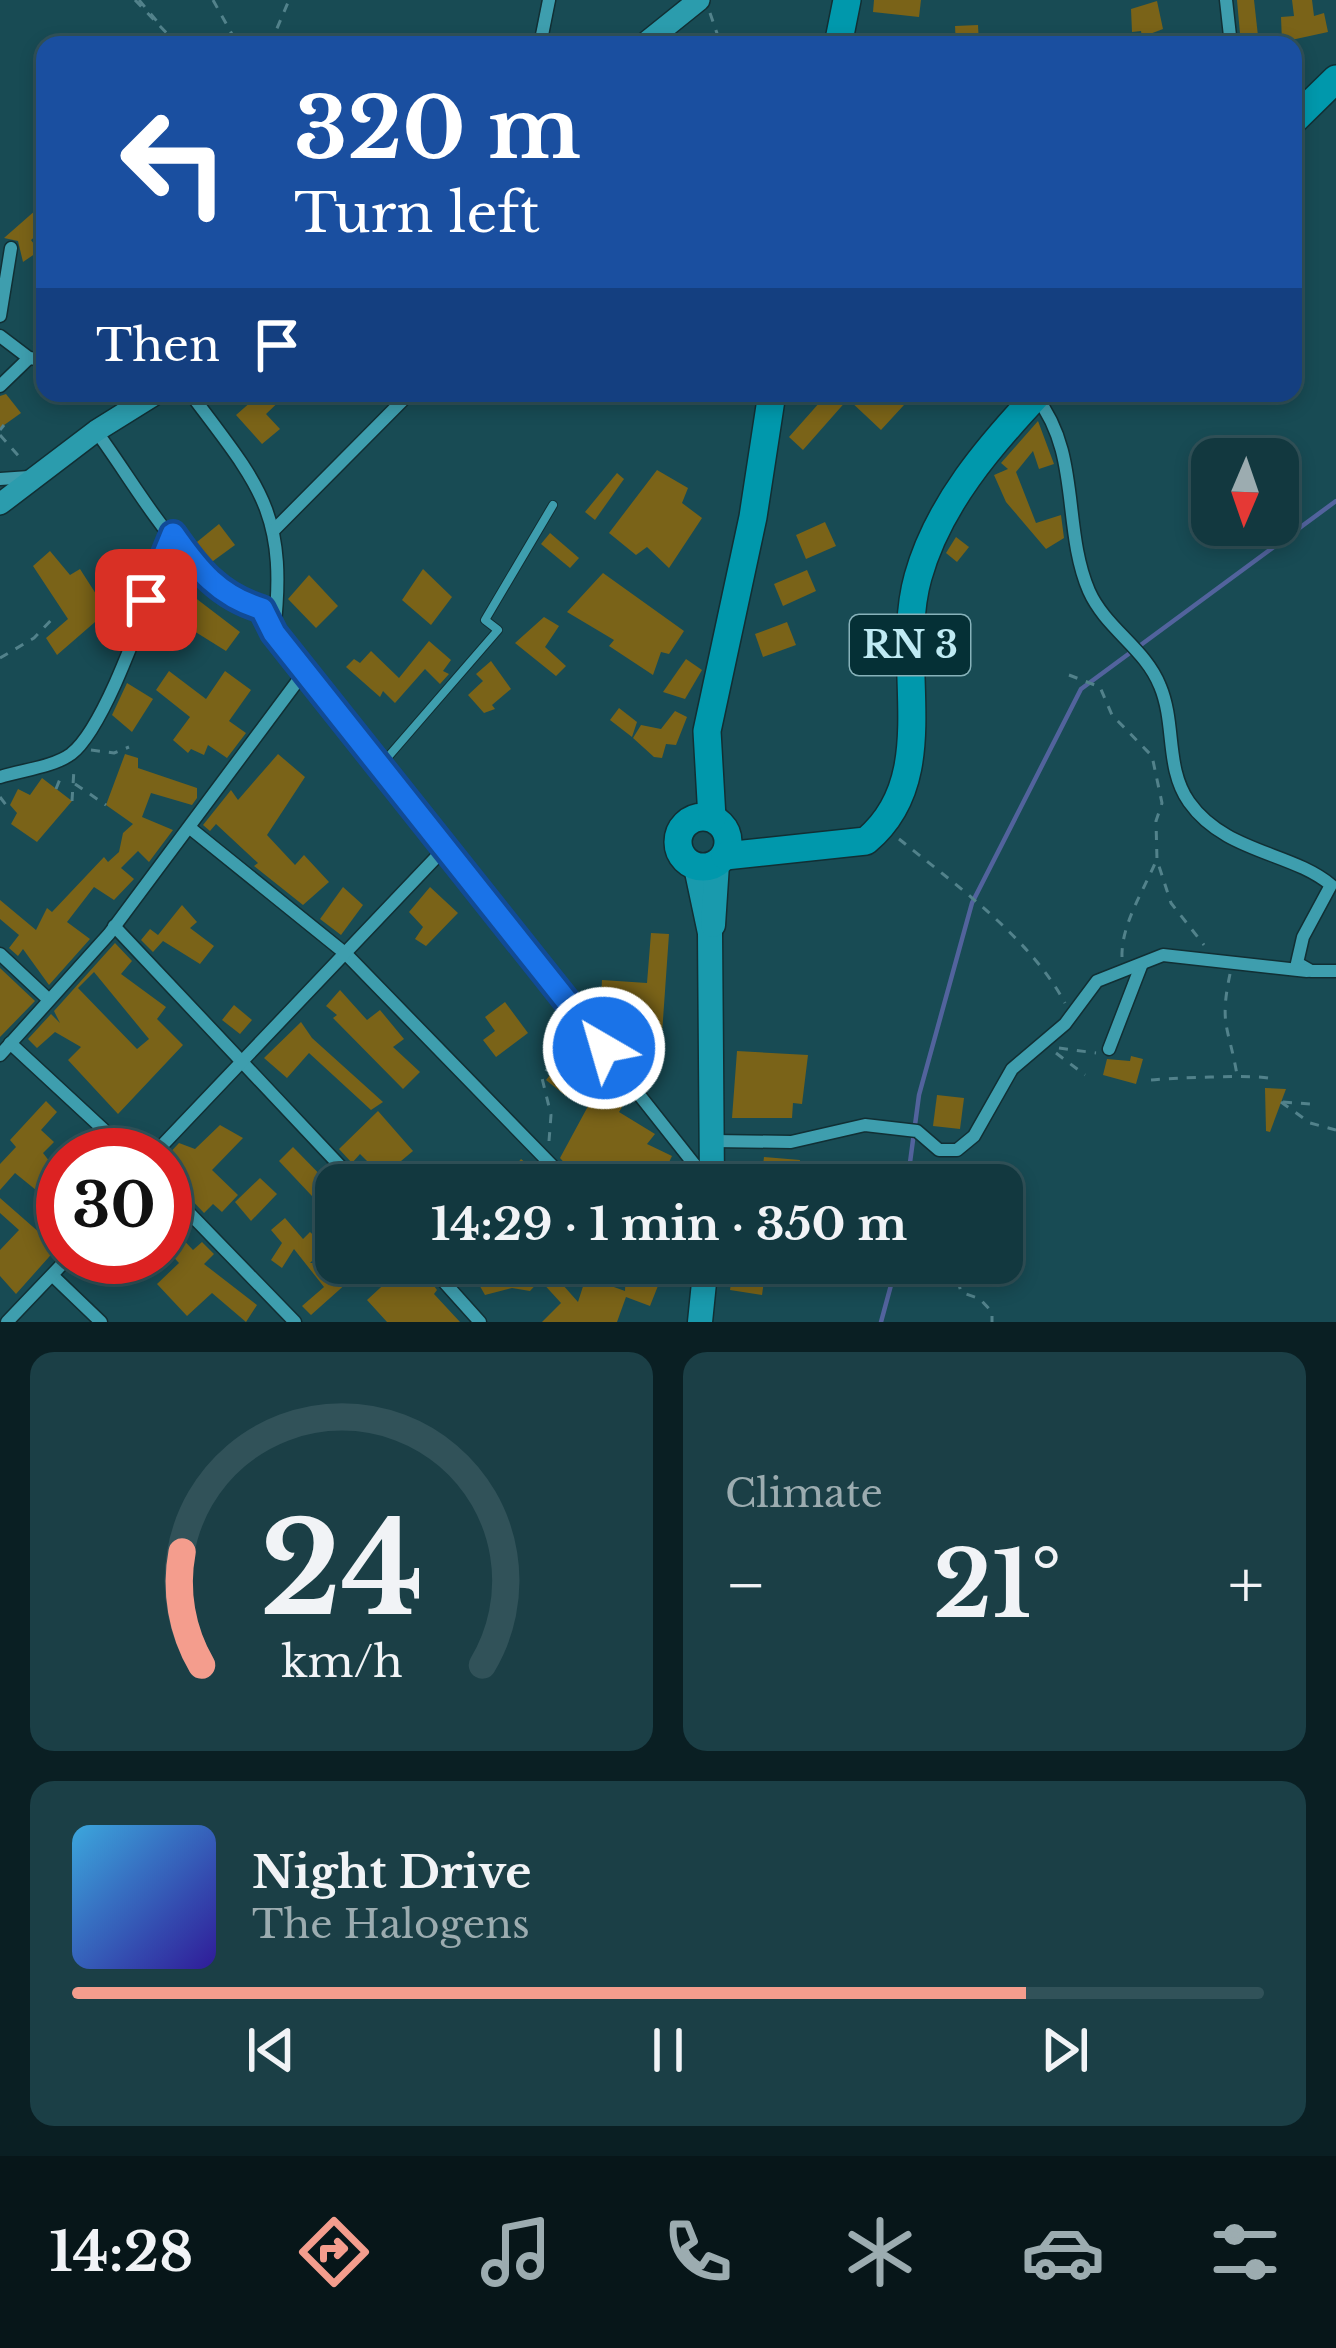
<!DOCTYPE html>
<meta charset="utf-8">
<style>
:root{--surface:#12383f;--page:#1b3f46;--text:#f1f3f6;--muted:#9cacb0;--line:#315259;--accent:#f49d8d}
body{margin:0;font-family:"Libre Baskerville",serif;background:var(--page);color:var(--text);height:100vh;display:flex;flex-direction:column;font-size:45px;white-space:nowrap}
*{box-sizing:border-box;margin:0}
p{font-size:39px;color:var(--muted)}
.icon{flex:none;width:66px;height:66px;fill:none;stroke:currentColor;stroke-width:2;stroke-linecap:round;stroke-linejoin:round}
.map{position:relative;height:1322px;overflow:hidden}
.panel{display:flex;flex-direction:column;gap:30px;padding:30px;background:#0a1f23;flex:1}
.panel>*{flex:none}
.hud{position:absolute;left:36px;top:36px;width:1266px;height:366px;border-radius:24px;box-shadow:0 6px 18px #0003,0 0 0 3px var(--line);background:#1a4fa0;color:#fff;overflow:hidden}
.needle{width:78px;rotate:182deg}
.controls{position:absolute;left:1191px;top:438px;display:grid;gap:24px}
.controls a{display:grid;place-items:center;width:108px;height:108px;border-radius:24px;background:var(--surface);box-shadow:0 6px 18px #0003,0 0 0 3px var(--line);font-size:60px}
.speed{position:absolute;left:36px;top:1128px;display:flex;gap:24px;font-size:60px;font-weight:700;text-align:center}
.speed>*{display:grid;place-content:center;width:156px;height:156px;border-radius:50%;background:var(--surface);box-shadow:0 6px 18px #0003,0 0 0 3px var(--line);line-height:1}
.speed .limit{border:18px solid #d22;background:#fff;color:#111}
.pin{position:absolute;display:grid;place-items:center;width:102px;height:102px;color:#fff;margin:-51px;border-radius:24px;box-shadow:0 6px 18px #0006}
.me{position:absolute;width:132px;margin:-66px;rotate:322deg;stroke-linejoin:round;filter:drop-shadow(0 0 9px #0008)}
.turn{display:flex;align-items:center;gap:42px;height:252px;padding:0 60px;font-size:54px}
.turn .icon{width:156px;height:156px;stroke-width:2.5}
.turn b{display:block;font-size:84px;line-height:102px}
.then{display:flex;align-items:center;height:114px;padding:0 60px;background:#0003;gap:24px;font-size:45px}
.big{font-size:90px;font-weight:700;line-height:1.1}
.panel .widget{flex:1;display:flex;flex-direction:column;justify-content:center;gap:18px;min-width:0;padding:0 42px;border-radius:24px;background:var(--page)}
.panel .dial{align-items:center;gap:0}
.dial svg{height:312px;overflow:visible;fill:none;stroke:var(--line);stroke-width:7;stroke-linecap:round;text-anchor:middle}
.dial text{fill:var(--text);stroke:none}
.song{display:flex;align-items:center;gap:36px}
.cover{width:144px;height:144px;border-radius:18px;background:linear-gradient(135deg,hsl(200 70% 55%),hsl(250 70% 35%))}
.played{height:12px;border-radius:6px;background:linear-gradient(90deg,var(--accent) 80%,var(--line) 80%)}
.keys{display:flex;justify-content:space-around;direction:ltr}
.heat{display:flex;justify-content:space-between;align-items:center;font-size:66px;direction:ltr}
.panel .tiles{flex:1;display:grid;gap:30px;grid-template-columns:1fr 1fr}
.widget:last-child{grid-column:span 2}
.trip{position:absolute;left:315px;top:1164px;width:708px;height:120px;border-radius:24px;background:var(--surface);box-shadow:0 6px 18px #0003,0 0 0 3px var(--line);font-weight:700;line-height:120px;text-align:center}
.dock{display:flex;height:192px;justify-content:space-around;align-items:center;background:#071619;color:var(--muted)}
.dock .icon{width:84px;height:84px}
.dock .selected{color:var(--accent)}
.dock b{font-size:54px;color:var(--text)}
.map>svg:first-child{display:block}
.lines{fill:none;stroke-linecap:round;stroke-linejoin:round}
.stream{stroke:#52639d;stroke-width:4.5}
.building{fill:#7a6318;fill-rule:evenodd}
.lane-casing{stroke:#112f34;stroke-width:10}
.street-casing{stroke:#112f34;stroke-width:15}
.secondary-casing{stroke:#112f34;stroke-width:24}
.primary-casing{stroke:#112f34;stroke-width:27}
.highway-casing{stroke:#112f34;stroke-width:30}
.path{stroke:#52828b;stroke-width:3;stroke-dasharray:9 9;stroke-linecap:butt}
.lane{stroke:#3e9eae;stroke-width:8}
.street{stroke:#3e9eae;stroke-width:12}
.secondary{stroke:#2b9cad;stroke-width:21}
.primary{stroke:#199aad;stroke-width:24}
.highway{stroke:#0098ac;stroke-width:27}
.route-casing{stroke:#114b97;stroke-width:30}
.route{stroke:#1a73e8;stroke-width:21}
.labels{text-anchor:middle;stroke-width:12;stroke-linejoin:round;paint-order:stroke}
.shield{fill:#053036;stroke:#87b2ba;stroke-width:3}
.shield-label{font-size:36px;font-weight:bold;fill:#bfeaf3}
</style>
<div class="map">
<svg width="1336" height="1322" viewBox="0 0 1336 1322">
<rect width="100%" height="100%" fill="#184b54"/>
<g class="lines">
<g class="stream">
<polyline points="907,1185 919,1095 972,903 1081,689 1336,501"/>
<polyline points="881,1322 897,1263"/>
</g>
</g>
<g class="building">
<polygon points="874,0 921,0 919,17 873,12"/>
<polygon points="1237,0 1254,0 1259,45 1241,45"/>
<polygon points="1292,0 1312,0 1314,16 1324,13 1328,32 1282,42 1281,17 1294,16"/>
<polygon points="1157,1 1163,29 1142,37 1141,31 1132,32 1131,9"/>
<polygon points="978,25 979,45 956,45 955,26"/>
<polygon points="45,202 45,228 31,240 39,251 23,262 18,241 4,238"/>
<polygon points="261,393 288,393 266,414 280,429 262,444 236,415"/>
<polygon points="828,393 915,393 881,430 848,399 803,450 789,437"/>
<polygon points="6,394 21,413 0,428 0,396"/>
<polygon points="1038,421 1054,464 1039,469 1033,451 1016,472 1036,523 1061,515 1064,538 1046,549 1006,502 994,475 1008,469 1001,463"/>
<polygon points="657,470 688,488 682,503 702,518 669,568 647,547 636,555 609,533"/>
<polygon points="617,473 624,479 595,520 585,512"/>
<polygon points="825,522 836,546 806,559 796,535"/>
<polygon points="219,524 235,545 209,564 192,546"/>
<polygon points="550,533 579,558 570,568 541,544"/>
<polygon points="956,537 969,547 957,562 946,553"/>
<polygon points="50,551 70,575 80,569 96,594 116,575 124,583 126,607 98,625 95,622 57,655 46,638 68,619 33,566"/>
<polygon points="423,569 452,597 431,625 402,600"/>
<polygon points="807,570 816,591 783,606 774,584"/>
<polygon points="174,572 189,581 185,590 240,632 226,651 157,608"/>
<polygon points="603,573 684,631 669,654 661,652 653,675 609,646 614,640 567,612"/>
<polygon points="309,575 338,606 316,628 288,599"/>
<polygon points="544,617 559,626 545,647 566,666 556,676 515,643"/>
<polygon points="787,622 796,645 763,657 755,634"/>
<polygon points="429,641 451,660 443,671 449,674 440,684 425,669 395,703 383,691 380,697 346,667 354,659 360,663 371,651 399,678"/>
<polygon points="686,659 702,670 685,699 663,692"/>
<polygon points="491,661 511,689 492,705 495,709 484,713 468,695 483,681 476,674"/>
<polygon points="169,671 206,699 225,671 251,690 229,721 246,733 227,758 208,745 204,755 191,749 188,753 173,740 190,717 156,690"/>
<polygon points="127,683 153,699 132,732 112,715"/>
<polygon points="619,708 637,722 632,737 610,720"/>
<polygon points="675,711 687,717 676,745 666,744 662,758 654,757 633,738 641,725 661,729"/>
<polygon points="125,754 138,758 138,768 197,788 197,798 192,805 151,793 142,817 173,830 149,862 138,851 121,868 134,879 114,900 94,887 67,922 90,939 49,985 23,949 18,956 9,948 19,935 0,919 0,900 36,930 47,908 52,912 104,857 108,862 119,852 123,833 133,824 106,805"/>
<polygon points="278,754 305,777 267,835 295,865 304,855 329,882 303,905 254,866 258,863 216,824 210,831 203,825 231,790 238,800"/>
<polygon points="42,778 72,801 37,842 11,824 17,813 10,805 18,789 30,795"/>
<polygon points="343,887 363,905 341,935 320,919"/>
<polygon points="430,887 458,913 426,946 415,939 423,927 409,912"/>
<polygon points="182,905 197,922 190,928 214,946 200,964 163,941 153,952 141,940 150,929 158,935"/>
<polygon points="651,933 669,934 661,1048 638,1046 640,1018 600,1015 602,980 647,983"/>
<path d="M115,943L132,961L121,974L166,1007L157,1019L183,1045L118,1114L68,1060L81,1047L55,1032L37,1048L28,1039L51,1014L60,1023L54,1011ZM94,972L149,1039L137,1049L78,988Z"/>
<polygon points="0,968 35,1001 0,1037"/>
<polygon points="340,990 367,1020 380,1010 404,1039 393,1047 420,1072 403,1089 333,1018 337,1015 326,1006"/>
<polygon points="505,1002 528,1033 496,1057 483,1040 495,1031 485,1017"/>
<polygon points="234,1005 252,1020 240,1034 222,1020"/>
<polygon points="301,1022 312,1038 383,1102 371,1110 309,1053 287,1078 264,1058"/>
<polygon points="737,1051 808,1055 802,1104 793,1103 792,1118 732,1118"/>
<polygon points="1131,1056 1143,1059 1136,1084 1103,1075 1107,1059 1130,1061"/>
<polygon points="561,1061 582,1077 566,1096 546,1080"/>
<polygon points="600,1084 626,1101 619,1112 655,1134 647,1144 672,1156 658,1185 616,1185 626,1174 592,1161 580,1180 560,1158"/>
<polygon points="1265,1088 1286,1089 1270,1132 1266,1131"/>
<polygon points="937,1095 964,1098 960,1129 933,1126"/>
<polygon points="46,1101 57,1112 41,1130 54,1142 43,1153 63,1179 63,1212 15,1173 0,1190 0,1164 16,1147 10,1140"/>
<polygon points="378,1111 413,1151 395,1166 415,1185 391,1185 360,1154 352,1163 339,1149"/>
<polygon points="220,1125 243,1138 212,1170 238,1195 222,1212 213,1204 204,1213 186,1194 192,1188 165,1158 179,1143 195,1149"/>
<polygon points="293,1147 336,1191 336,1203 327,1212 279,1161"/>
<polygon points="764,1157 800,1160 799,1176 780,1174 779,1185 738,1185 740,1163 763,1165"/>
<polygon points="521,1159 552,1185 511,1185 518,1176 511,1171"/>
<polygon points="260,1178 277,1194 251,1221 235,1202"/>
<polygon points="0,1198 57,1248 16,1294 0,1276 0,1250 19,1230 0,1213"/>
<polygon points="285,1218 303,1239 310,1232 326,1247 310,1263 353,1263 341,1274 348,1282 311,1315 302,1306 324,1287 294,1249 282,1268 271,1260 282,1243 271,1230"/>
<polygon points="165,1220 193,1250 202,1242 214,1254 204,1264 257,1305 246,1322 212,1293 187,1316 157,1284 179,1263 165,1248"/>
<polygon points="387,1263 417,1263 437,1290 434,1294 460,1322 387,1322 367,1300 392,1277"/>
<polygon points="486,1263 565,1263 555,1276 578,1302 586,1277 625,1291 626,1263 667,1263 650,1306 626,1297 617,1322 542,1322 561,1303 540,1280 530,1291 512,1288 485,1295 473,1274"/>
<polygon points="755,1265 766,1267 762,1295 730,1290 733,1270 754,1273"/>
</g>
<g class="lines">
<defs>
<polyline id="lane" points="381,765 498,630 485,620 553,505"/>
<g id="street">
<polyline points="1226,0 1231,45"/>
<polyline points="540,45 549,0"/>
<polyline points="0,316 11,248"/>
<polyline points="0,336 29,358 45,360"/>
<polyline points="0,386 29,358"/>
<path d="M190,393C259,485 288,512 274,632"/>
<path d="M1036,397C1081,453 1062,528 1089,591C1106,629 1145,648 1160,686C1176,724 1165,768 1189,802C1225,853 1292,852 1331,885L1303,937L1297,963L1311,971H1336"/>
<path d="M96,431C140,490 190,588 262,609L274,633L709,1183"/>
<polyline points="0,479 29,477"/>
<polyline points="275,529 410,393"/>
<path d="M0,777C22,770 53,767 71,754C109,725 153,583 174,534"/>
<polyline points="190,828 346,954 571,1185"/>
<polyline points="114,926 358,1185"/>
<polyline points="0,954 48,999"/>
<polyline points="10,1043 131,1155"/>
<polyline points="1109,1049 1141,966"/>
<polyline points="0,1055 109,934 305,671"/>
<polyline points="714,1141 791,1142 865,1125 917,1131 939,1150 957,1150 974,1136 1012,1069 1065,1024 1097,981 1163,955 1307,971"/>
<polyline points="153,1155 445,848"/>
<polyline points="165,1188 295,1322"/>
<polyline points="427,1263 480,1322"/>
<polyline points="53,1276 101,1322"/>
<polyline points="7,1322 69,1257"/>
</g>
<g id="secondary">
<polyline points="643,45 699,0"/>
<polyline points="0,504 96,431 157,393"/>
</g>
<g id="primary">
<polyline points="696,867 710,933 712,1185"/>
<polyline points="713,925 717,864"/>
<polyline points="700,1322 706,1263"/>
</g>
<g id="highway">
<polyline points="838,45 847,0"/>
<polyline points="1293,121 1336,79"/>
<circle cx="703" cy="842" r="25"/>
<polyline points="712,818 707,731 753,517 772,393"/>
<path d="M725,856L866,841C944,776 893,665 918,577C938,505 989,446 1039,393"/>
</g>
</defs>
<use href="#lane" class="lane-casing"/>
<use href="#street" class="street-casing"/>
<use href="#secondary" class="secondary-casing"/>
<use href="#primary" class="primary-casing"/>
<use href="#highway" class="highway-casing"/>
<g class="path">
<polyline points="135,0 178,45"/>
<polyline points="139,0 161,26"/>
<polyline points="213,0 238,45"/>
<polyline points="710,13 721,45"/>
<polyline points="270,45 289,0"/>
<polyline points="1085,45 1098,41"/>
<polyline points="34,345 45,328"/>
<polyline points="0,430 4,425"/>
<polyline points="0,435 24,462"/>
<polyline points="0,658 34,638 56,615"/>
<polyline points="1069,675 1100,687 1112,715 1152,756 1162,803 1156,821 1157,860 1171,903 1204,945"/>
<polyline points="91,750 114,753 129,747"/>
<polyline points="75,784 106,805"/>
<polyline points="56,789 62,774"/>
<polyline points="0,797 9,809"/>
<polyline points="72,801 74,769"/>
<path d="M899,839C956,885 1030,938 1065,1003"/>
<path d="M1122,957C1121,925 1143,892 1156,861"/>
<path d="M1230,974C1219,1026 1229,1027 1237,1075"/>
<polyline points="1059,1048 1096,1053"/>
<polyline points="1056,1053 1085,1075"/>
<path d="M1151,1080C1170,1078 1261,1074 1272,1079"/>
<polyline points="1281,1102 1310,1123 1336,1130"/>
<polyline points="1283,1102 1311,1104"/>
<polyline points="549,1141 551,1115 542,1078 571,1027"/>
<polyline points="939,1163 941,1185"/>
<polyline points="953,1263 961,1292 980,1299 992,1312 992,1322"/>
<polyline points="726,1266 740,1271"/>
<polyline points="546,1267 547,1263"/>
</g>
<use href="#lane" class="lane"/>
<use href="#street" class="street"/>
<use href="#secondary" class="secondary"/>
<use href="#primary" class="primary"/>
<use href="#highway" class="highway"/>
</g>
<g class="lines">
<defs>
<path id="route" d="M146,600L173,534C198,570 219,596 262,609L274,633L604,1048"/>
</defs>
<use href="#route" class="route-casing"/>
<use href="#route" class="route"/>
</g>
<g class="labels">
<rect class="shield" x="850" y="615" width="120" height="60" rx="9"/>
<g class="shield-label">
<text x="910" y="658">RN 3</text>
</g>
</g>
</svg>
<div class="controls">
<a><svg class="needle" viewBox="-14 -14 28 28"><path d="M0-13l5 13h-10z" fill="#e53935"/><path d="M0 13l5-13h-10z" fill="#9cacb0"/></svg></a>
</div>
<div class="speed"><div class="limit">30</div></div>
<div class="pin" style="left:146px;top:600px;background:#d93025"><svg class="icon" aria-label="arrive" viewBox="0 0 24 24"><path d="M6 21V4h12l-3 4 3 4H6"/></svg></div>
<svg class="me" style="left:604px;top:1048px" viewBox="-20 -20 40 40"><circle r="17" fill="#1a73e8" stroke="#fff" stroke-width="3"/><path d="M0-11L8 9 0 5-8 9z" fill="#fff"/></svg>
<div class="trip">14:29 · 1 min · 350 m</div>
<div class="hud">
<div class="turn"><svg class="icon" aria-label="left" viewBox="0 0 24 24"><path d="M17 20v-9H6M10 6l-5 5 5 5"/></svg><div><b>320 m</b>Turn left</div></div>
<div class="then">Then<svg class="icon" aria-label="arrive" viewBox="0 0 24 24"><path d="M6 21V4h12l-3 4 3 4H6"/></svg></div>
</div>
</div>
<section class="panel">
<div class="tiles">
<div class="widget dial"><svg viewBox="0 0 100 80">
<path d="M14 69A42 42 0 1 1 86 69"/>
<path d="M14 69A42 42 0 0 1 9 40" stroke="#f49d8d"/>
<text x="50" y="56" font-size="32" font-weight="700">24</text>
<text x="50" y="72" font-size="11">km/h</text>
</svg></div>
<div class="widget"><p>Climate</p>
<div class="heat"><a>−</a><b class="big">21°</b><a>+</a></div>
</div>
<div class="widget">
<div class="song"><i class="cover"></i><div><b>Night Drive</b><p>The Halogens</p></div></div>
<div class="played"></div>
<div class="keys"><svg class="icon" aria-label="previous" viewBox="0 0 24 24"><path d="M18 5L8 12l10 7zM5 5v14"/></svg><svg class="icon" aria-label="pause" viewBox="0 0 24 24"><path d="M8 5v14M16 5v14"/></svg><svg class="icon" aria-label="next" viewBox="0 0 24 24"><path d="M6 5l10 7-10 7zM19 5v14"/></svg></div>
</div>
</div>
</section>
<nav class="dock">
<b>14:28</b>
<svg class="icon selected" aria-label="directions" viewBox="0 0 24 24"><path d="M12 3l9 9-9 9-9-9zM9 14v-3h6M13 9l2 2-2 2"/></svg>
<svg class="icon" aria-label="music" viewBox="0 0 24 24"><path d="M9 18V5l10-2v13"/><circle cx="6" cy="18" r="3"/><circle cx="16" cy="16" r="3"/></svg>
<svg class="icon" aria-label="phone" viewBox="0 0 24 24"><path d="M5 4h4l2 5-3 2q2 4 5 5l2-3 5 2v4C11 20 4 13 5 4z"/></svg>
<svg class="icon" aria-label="climate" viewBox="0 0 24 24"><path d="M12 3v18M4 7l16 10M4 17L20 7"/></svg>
<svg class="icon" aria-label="car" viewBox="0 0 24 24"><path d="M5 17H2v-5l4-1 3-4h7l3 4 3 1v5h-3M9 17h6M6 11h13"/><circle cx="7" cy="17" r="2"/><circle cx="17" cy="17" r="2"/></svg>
<svg class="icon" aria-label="filters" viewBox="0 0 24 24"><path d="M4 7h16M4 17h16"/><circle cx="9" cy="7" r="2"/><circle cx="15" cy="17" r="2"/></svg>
</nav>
